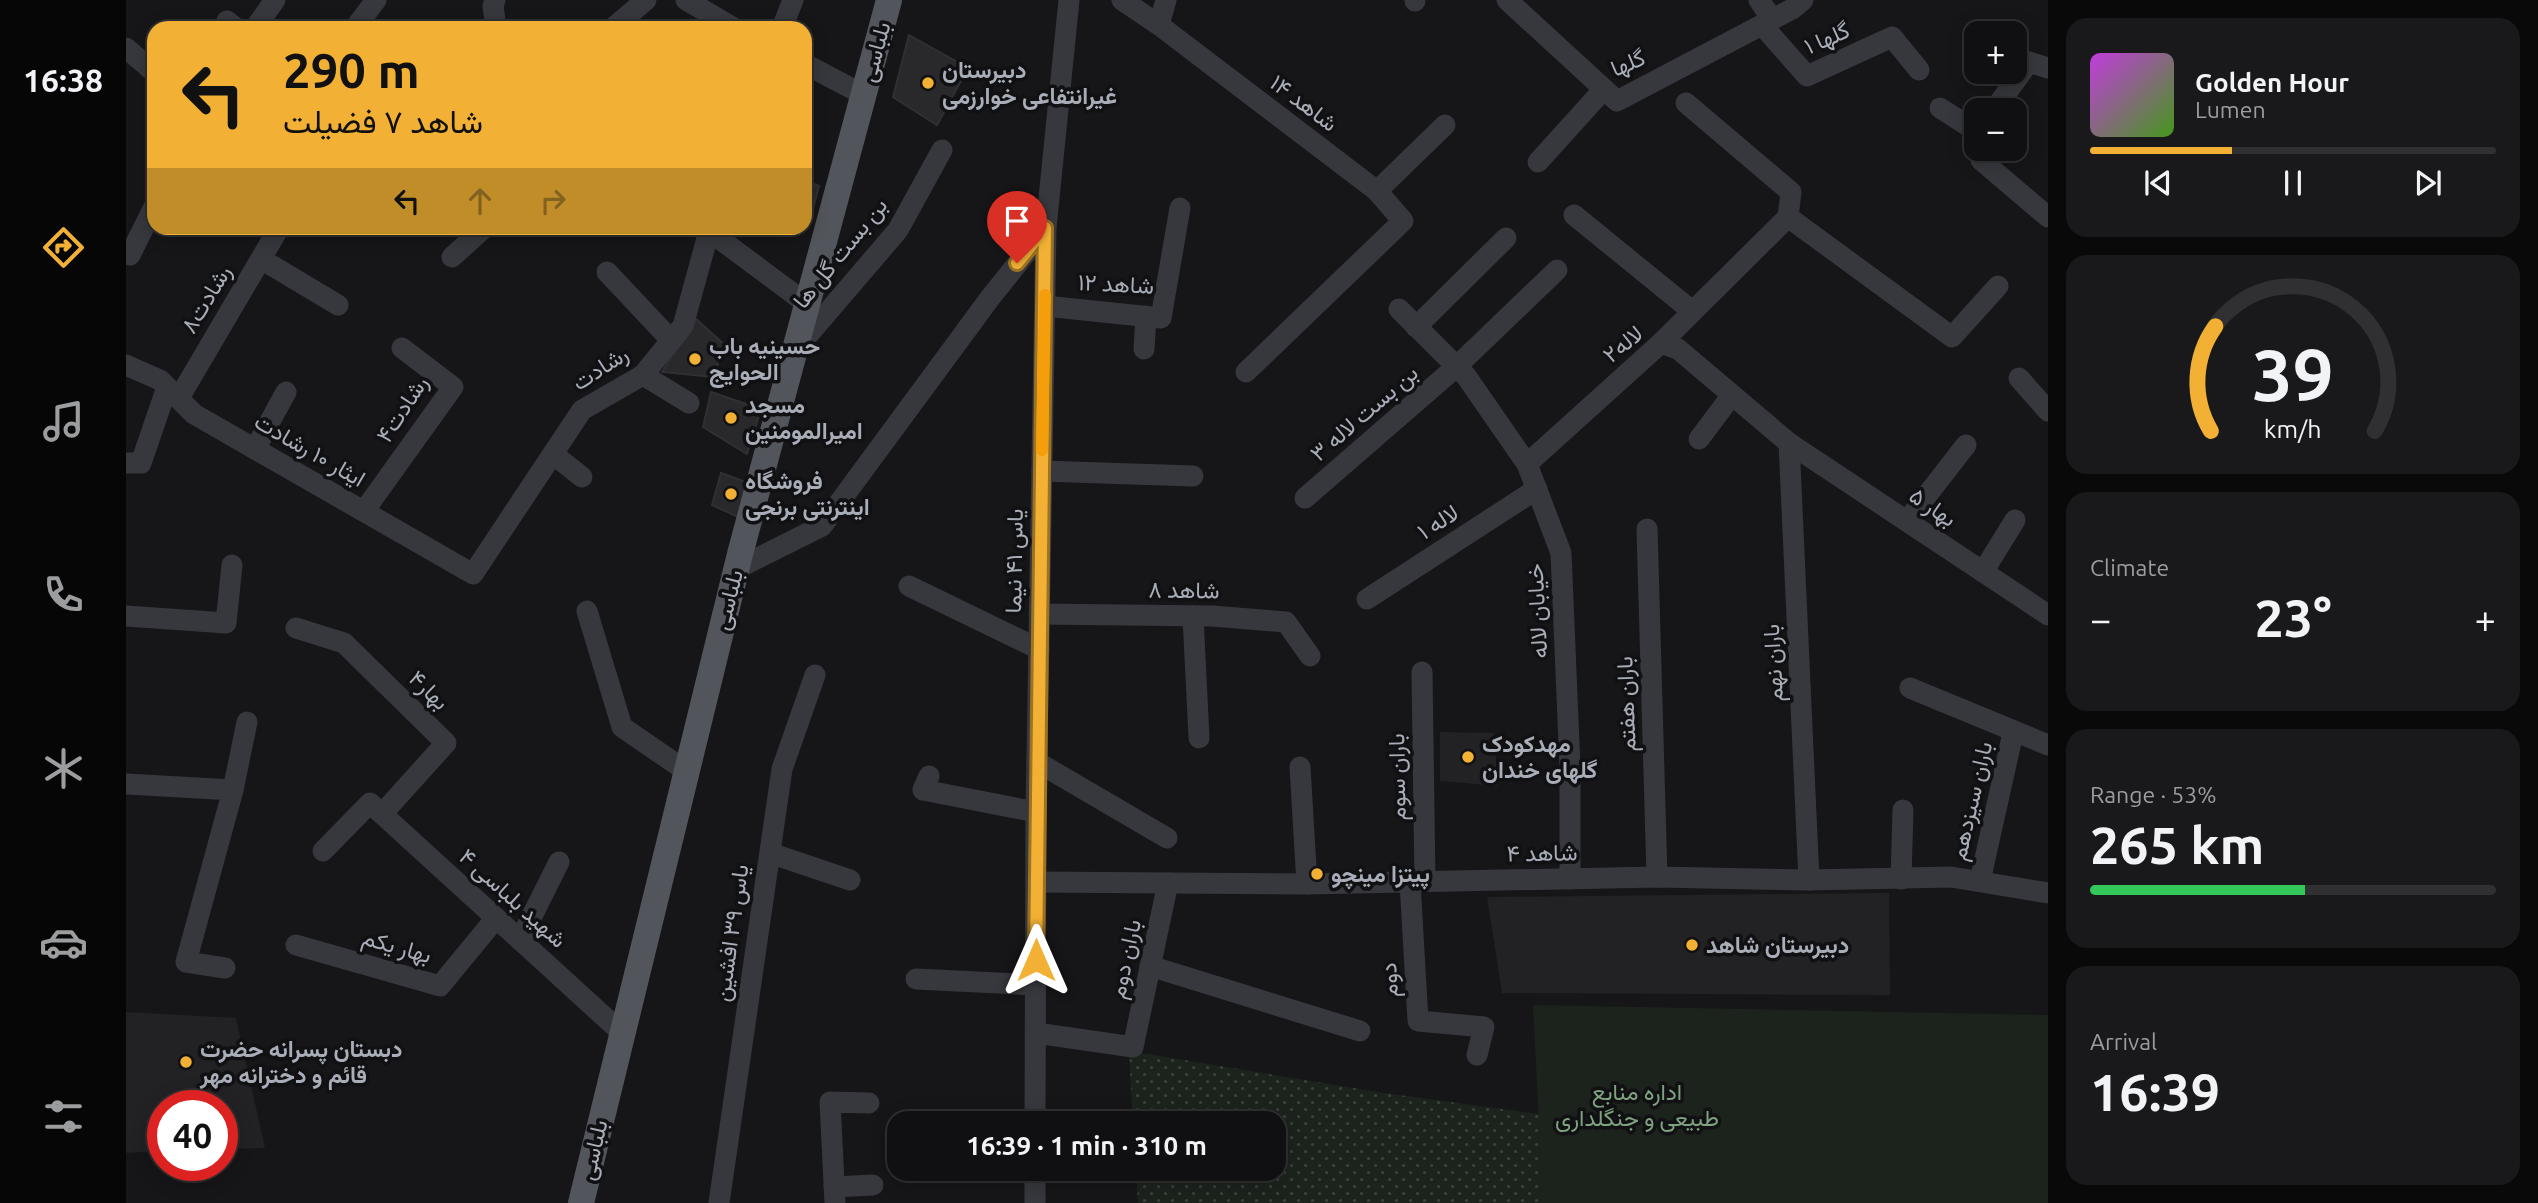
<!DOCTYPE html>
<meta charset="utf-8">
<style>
:root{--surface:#101012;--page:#19191b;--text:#f1f3f6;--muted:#9c9d9f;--line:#303032;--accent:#f2b134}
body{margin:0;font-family:Ubuntu,Vazirmatn,sans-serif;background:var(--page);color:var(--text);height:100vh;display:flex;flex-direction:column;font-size:26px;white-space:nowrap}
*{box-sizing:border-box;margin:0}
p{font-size:23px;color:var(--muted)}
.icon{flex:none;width:38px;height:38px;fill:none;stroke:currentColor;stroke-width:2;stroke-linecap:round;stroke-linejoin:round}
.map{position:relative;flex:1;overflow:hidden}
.panel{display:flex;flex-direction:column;gap:18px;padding:18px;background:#09090a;width:490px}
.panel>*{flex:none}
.banner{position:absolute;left:21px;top:21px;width:665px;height:214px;border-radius:21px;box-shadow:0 4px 18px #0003,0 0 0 2px var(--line);background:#f2b134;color:#111;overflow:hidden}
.tools{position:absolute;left:1838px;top:21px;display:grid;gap:14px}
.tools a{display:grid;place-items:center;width:63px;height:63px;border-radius:14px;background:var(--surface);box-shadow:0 4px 18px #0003,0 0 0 2px var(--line);font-size:35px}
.speed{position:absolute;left:21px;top:1090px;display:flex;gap:14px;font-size:35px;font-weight:700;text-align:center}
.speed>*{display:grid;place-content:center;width:91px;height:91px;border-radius:50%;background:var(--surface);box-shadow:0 4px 18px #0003,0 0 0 2px var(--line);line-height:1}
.speed .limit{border:10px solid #d22;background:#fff;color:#111}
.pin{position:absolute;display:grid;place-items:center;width:60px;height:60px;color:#fff;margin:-72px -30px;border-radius:50% 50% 50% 0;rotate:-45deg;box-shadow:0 0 7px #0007}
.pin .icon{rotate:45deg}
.me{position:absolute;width:77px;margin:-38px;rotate:0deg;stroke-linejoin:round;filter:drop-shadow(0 0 5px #0008)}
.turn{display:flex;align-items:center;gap:24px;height:147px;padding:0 21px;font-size:32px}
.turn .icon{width:91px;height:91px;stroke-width:2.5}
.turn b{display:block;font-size:49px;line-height:60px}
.lanes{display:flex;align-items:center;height:66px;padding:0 21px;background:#0003;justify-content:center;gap:35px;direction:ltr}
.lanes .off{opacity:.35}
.big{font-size:52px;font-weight:700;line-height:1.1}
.panel .widget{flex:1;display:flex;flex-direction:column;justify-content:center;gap:10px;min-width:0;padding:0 24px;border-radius:21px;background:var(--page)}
.panel .dial{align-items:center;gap:0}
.dial svg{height:182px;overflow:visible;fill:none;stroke:var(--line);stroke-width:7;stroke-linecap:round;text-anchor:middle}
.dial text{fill:var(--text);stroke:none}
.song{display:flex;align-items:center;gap:21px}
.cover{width:84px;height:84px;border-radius:10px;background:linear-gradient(135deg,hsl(290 70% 55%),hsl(100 70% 35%))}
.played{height:7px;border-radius:4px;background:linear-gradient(90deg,var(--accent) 35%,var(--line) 35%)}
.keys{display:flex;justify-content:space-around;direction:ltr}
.heat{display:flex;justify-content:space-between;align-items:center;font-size:38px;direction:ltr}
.charge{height:10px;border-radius:5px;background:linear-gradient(90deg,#34c759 53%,var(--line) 0)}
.trip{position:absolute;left:761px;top:1111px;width:399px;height:70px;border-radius:21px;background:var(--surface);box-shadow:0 4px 18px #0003,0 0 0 2px var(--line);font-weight:700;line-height:70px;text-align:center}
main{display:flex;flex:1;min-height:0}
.tabs{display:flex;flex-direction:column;width:126px;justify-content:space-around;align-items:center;background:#060607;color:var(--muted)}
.tabs .icon{width:49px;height:49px}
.tabs .current{color:var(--accent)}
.tabs b{font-size:32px;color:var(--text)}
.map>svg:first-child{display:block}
.built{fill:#222225}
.grass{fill:url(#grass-dots)}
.garden{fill:#1c231d}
.building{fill:#29292c;stroke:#303034;stroke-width:2}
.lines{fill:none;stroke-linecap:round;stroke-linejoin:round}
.minor{stroke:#37383d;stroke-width:21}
.major{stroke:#53555c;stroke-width:26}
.route-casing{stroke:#9d7322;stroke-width:18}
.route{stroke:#f2b134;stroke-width:12}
.slow{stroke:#f59e0b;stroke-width:12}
.poi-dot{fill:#f2b134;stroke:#111113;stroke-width:2.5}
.labels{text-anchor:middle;stroke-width:7;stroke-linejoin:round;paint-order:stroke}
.street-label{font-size:23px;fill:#a8adb8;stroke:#111113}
.poi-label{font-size:23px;font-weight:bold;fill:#a8adb8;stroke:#111113;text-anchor:start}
.park-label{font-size:23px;fill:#7fa381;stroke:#111113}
</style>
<main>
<nav class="tabs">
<b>16:38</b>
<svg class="icon current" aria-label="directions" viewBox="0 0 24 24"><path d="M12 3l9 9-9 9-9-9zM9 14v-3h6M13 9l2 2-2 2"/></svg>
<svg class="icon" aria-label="music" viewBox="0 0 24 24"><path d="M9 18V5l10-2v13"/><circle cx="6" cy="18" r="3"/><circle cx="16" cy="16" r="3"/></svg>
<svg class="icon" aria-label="phone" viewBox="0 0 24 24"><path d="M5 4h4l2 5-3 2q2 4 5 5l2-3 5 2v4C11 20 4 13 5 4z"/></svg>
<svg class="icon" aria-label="climate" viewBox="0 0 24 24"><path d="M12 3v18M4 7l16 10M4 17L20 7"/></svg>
<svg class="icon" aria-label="car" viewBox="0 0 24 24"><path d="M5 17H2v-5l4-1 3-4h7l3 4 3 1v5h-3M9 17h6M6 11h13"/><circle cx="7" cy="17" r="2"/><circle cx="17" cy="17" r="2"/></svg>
<svg class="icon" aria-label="filters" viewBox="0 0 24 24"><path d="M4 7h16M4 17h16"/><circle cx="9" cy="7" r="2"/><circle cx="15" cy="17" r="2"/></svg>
</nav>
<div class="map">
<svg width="1922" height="1203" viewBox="0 0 1922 1203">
<defs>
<pattern id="grass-dots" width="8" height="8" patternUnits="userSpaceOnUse" patternTransform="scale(1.75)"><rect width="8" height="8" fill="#1c231d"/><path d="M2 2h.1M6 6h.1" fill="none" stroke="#3a403c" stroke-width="1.8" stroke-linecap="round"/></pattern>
</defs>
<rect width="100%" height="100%" fill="#161618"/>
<g class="built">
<polygon points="1314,732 1368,733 1372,786 1314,781"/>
<polygon points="1763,893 1764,995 1376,993 1361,897"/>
<polygon points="0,1012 110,1018 139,1148 96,1149 96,1106 37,1106 37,1151 0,1153"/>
</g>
<polygon class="grass" points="1003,1051 1258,1093 1413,1114 1417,1203 1012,1203 1010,1169 1148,1169 1148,1124 1007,1123"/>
<polygon class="garden" points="1407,1005 1922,1015 1922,1203 1417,1203"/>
<g class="building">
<polygon points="783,35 842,68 811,125 767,97"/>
<polygon points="679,180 693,186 687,209 679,206"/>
<polygon points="570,319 600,346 586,377 536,372"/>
<polygon points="585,392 635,409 621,454 577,427"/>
<polygon points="595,473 625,484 617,519 586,505"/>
</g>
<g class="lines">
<g class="minor">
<polyline points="369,0 367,6 370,28"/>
<polyline points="560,0 608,28"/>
<polyline points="996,0 1033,25 1251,191 1319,125"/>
<polyline points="1381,0 1491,101 1666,9 1677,0"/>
<polyline points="1633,0 1646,19"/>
<polyline points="1289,1 1289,0"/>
<polyline points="101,21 110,28"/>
<polyline points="1033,25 1040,0"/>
<polyline points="1636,25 1681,76 1766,37 1793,70"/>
<polyline points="129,28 149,0"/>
<polyline points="229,28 250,0"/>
<polyline points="487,28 520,0"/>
<polyline points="656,28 667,0"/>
<polyline points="0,48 28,72"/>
<polyline points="679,64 738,95"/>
<polyline points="1560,103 1665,192 1662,217"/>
<polyline points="1814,108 1850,131"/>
<polyline points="1868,110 1903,62 1922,68"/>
<polyline points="1853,149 1855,160 1922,217"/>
<polyline points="1412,162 1478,89"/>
<polyline points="1448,215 1566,311"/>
<polyline points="579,228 681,304"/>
<polyline points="0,253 4,255 28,207"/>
<polyline points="326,257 358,228"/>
<polyline points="135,259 212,305"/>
<polyline points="481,272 545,340"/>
<polyline points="919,306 1035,318 1054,208"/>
<polyline points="1273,309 1340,376 1401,464 1435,553 1444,767 1444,879"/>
<polyline points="1290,327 1380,238"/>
<polyline points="1535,343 1662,217 1826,337 1872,286"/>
<polyline points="671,348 772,230 816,150"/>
<polyline points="1018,349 1020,316"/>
<polyline points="0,365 34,380 68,414 347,574 456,410 517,375 557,326 583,231"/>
<polyline points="1120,372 1277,221 1251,191"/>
<polyline points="517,375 563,403"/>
<polyline points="1893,378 1922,411"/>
<polyline points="53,398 153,228"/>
<polyline points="1573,439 1606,395"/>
<polyline points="1663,443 1683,880"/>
<polyline points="129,449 160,392"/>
<polyline points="427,454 456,477"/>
<polyline points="0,463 15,463 41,387"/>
<polyline points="1401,464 1535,343 1552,349 1663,443 1922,615"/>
<polyline points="916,471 1067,476"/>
<polyline points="1179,498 1330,367 1431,270"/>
<polyline points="238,511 327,387 276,348"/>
<polyline points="1781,521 1840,445"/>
<polyline points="1521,529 1531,877"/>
<polyline points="610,569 696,526 864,298 920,228"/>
<polyline points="1857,572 1889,520"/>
<polyline points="783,586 913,649"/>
<polyline points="1241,599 1411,489"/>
<polyline points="461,611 496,727 560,771"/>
<polyline points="913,614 1086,616 1160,622 1184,656"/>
<polyline points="0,616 100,623 106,565"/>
<polyline points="1067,616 1073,738"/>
<polyline points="170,628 218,643 320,743 256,814"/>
<polyline points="1296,672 1299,882"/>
<polyline points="1784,688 1922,745"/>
<polyline points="911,762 1041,838"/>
<polyline points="1174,767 1181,884"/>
<polyline points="803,776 797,790 910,812"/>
<polyline points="0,784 107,790 60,962 99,968"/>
<polyline points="107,790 121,722"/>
<polyline points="197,851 244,803 495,1032"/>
<polyline points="644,853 724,880"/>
<polyline points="1775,879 1777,810"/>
<polyline points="1854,881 1887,733"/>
<polyline points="910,882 1181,884 1531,877 1683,880 1825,877 1922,893"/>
<polyline points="1284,882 1292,1021 1358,1027 1351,1055"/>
<polyline points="394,940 433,862"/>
<polyline points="170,945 314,986 370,918"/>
<polyline points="1024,966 1234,1031"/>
<polyline points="790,979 910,985"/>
<polyline points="910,1033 1007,1047 1042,883"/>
<polyline points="909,1124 910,812 920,228 943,0"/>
<polyline points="708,1187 747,1185"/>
<polyline points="593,1203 656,769 689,675"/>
<polyline points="709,1203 704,1102 743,1103"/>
<polyline points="909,1203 909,1169"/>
</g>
<polyline class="major" points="455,1203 614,554 763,0"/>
</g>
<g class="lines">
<defs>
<polyline id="route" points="891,263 919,228 910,960"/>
</defs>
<use href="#route" class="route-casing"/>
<use href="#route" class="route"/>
<polyline class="slow" points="916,450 919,295"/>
</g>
<g class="poi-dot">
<circle cx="802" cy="83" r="7"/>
<circle cx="569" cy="359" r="7"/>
<circle cx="605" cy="418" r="7"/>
<circle cx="605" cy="494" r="7"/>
<circle cx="1342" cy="757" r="7"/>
<circle cx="1191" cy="874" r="7"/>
<circle cx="1566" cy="945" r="7"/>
<circle cx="60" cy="1062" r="7"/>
</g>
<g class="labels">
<g class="street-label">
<text transform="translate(1701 38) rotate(-24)" y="8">گلها ۱</text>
<text transform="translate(749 52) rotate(-75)" y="8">بلباسی</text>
<text transform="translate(1502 63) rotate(-23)" y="8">گلها</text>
<text transform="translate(1178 103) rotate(37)" y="8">شاهد ۱۴</text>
<text transform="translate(714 253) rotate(-51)" y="8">بن بست گل ها</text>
<text transform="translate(990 284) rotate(3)" y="8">شاهد ۱۲</text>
<text transform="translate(80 299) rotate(-59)" y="8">رشادت۸</text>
<text transform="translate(1497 344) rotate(-39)" y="8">لاله۲</text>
<text transform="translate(474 368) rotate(-33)" y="8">رشادت</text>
<text transform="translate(276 409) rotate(-57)" y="8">رشادت۴</text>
<text transform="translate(1238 413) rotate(-41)" y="8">بن بست لاله ۳</text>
<text transform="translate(184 450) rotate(30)" y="8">ایثار ۱۰ رشادت</text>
<text transform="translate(1807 507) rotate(34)" y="8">بهار ۵</text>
<text transform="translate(1312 522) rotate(-33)" y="8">لاله ۱</text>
<text transform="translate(888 561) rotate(-89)" y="8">یاس ۴۱ نیما</text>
<text transform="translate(1058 590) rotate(1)" y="8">شاهد ۸</text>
<text transform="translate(602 600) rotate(-76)" y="8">بلباسی</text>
<text transform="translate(1411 611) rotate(-93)" y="8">خیابان لاله</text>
<text transform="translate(1647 663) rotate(-93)" y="8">باران نهم</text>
<text transform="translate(303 690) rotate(44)" y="8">بهار۴</text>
<text transform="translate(1500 704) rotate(-92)" y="8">باران هفتم</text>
<text transform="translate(1271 777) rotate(-91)" y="8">باران سوم</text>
<text transform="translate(1845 801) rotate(-77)" y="8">باران سیزدهم</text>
<text transform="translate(1416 853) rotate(-1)" y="8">شاهد ۴</text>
<text transform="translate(387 898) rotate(42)" y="8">شهید بلباسی ۴</text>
<text transform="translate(605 933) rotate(-82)" y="8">یاس ۳۹ افشین</text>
<text transform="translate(271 946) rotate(16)" y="8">بهار یکم</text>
<text transform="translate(999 959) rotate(-78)" y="8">باران دوم</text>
<text transform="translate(1263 980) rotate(-93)" y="8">دوم</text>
<text transform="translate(467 1150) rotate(-77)" y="8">بلباسی</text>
</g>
<g class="poi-label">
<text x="816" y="78">دبیرستان<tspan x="816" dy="26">غیرانتفاعی خوارزمی</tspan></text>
<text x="583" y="354">حسینیه باب<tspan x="583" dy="26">الحوایج</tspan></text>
<text x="619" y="413">مسجد<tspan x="619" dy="26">امیرالمومنین</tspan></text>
<text x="619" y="489">فروشگاه<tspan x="619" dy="26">اینترنتی برنجی</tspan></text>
<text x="1356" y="752">مهدکودک<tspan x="1356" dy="26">گلهای خندان</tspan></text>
<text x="1205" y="882">پیتزا مینچو</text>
<text x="1580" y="953">دبیرستان شاهد</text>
<text x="74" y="1057">دبستان پسرانه حضرت<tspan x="74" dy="26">قائم و دخترانه مهر</tspan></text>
</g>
<g class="park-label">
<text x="1511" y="1100">اداره منابع<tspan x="1511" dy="26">طبیعی و جنگلداری</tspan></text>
</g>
</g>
</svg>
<div class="tools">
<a>+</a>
<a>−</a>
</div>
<div class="speed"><div class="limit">40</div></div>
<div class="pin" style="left:891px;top:263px;background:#d93025"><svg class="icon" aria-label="arrive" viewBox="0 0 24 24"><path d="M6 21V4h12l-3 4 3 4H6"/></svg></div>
<svg class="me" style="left:910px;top:960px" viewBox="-20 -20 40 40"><path d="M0-17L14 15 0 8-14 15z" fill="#f2b134" stroke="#fff" stroke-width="4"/></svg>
<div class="trip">16:39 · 1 min · 310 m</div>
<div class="banner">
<div class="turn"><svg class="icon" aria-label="left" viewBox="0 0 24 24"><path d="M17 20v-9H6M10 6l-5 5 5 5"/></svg><div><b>290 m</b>شاهد ۷ فضیلت</div></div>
<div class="lanes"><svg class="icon" aria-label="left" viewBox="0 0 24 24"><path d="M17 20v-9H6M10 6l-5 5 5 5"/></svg><svg class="icon off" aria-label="ahead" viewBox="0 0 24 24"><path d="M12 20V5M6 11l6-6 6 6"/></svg><svg class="icon off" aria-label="right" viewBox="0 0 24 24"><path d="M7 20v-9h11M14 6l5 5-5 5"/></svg></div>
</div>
</div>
<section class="panel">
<div class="widget">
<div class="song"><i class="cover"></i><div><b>Golden Hour</b><p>Lumen</p></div></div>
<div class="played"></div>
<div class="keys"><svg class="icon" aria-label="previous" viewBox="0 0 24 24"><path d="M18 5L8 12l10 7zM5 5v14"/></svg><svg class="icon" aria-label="pause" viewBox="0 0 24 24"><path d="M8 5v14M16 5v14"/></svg><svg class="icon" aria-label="next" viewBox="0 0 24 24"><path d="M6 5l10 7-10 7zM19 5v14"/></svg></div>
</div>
<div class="widget dial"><svg viewBox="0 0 100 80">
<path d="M14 69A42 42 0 1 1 86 69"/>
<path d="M14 69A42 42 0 0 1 16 23" stroke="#f2b134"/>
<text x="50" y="56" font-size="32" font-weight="700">39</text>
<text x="50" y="72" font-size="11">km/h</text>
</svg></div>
<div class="widget"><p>Climate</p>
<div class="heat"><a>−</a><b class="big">23°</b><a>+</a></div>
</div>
<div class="widget"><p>Range · 53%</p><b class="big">265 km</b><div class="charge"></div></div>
<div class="widget"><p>Arrival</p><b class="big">16:39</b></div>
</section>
</main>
